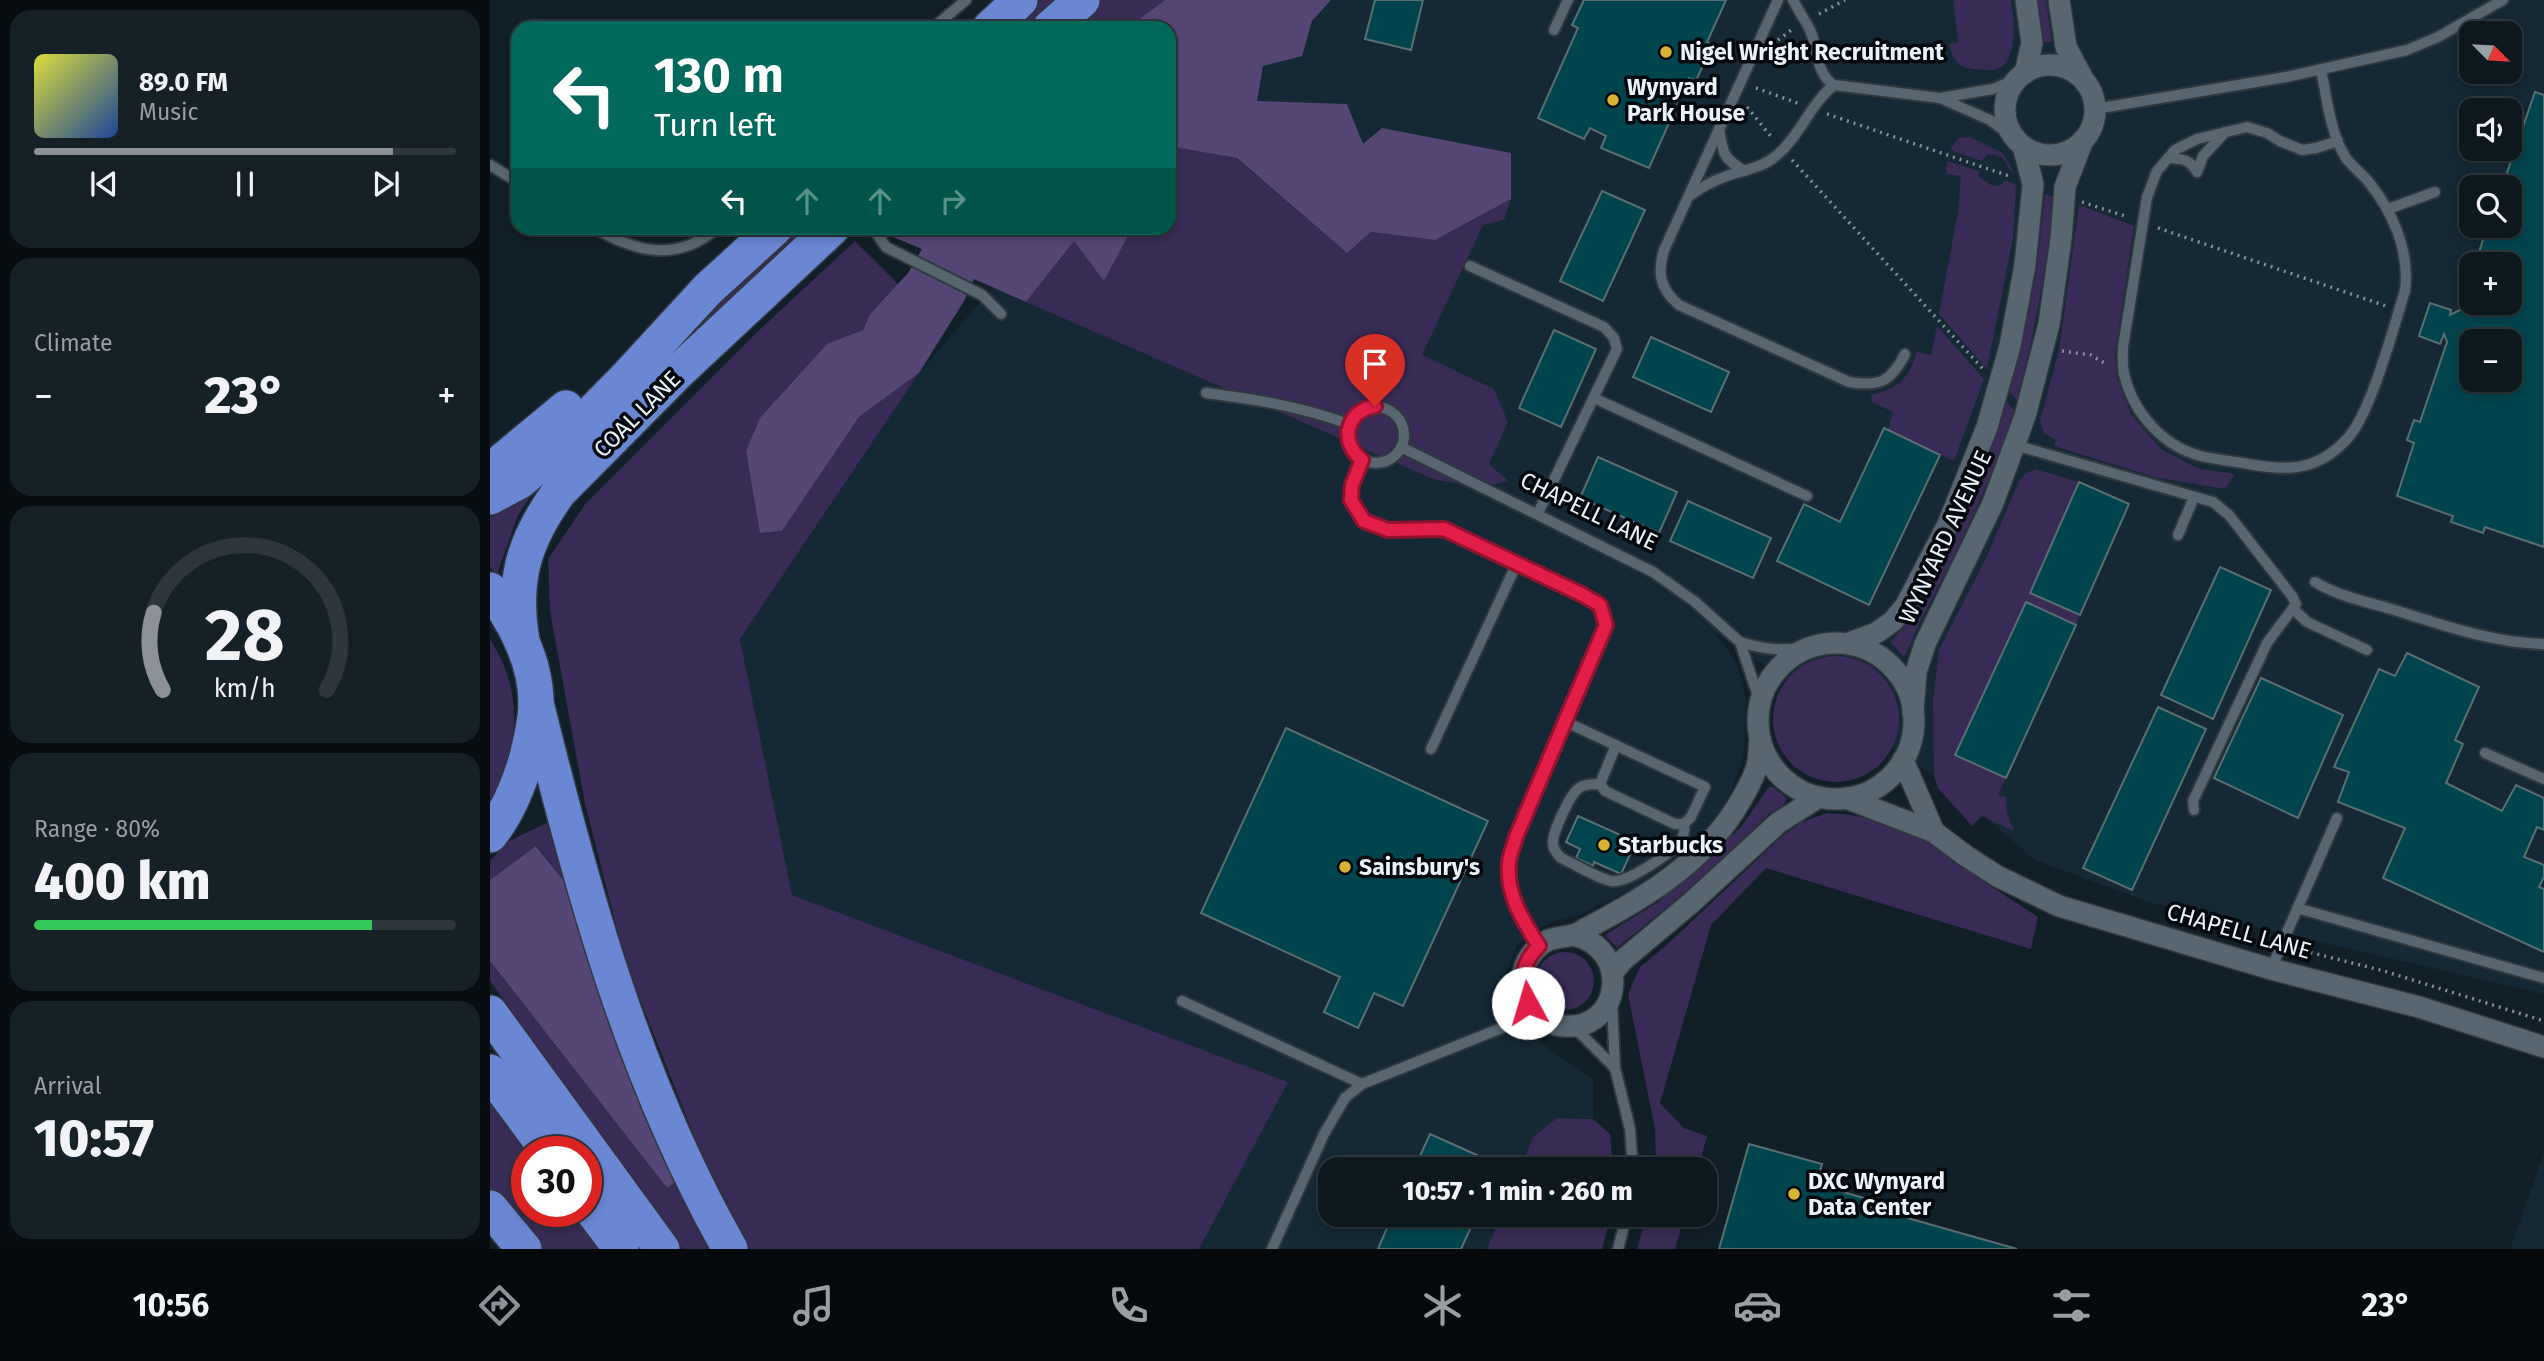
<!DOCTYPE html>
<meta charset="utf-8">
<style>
:root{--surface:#0d171e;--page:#162027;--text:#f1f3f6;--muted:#9a9fa4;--line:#2d363c;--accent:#8c9099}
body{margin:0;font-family:"Fira Sans",sans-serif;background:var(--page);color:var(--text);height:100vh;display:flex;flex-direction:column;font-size:26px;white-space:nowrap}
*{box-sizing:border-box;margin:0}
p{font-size:23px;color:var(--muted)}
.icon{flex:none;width:38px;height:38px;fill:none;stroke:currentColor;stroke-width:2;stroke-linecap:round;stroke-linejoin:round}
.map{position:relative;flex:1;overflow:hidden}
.side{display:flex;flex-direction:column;gap:10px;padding:10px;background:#070d10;width:490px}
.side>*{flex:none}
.guide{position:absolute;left:21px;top:21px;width:665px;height:214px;border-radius:21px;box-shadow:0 4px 10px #0003,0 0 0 2px var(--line);background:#00695c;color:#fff;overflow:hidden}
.needle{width:46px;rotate:114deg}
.tools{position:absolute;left:1969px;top:21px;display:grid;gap:14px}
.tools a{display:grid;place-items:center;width:63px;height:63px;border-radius:14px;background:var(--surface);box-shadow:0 4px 10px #0003,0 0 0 2px var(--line);font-size:35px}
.speed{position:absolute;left:21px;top:1136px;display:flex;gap:14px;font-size:35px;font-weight:700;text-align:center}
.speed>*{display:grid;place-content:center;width:91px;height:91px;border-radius:50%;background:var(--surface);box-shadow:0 4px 10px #0003,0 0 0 2px var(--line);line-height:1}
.speed .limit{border:10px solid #d22;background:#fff;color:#111}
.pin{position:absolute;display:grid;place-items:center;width:60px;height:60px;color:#fff;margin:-72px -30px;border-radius:50% 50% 50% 0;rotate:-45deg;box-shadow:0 0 7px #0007}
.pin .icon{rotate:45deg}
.me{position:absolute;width:77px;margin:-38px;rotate:354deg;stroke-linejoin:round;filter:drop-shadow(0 0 5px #0008)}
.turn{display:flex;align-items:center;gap:24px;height:147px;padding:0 28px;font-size:32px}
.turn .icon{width:91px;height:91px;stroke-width:2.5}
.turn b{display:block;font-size:49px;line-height:60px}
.lanes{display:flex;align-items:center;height:66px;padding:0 28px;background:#0003;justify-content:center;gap:35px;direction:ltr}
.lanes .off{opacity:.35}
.big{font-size:52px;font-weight:800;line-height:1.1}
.side .widget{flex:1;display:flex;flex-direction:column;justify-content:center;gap:10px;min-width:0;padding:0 24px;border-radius:21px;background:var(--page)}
.side .dial{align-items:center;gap:0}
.dial svg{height:182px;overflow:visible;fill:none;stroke:var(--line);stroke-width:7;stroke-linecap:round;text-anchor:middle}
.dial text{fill:var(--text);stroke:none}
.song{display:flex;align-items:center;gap:21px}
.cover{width:84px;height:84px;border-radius:10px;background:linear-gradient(135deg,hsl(60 70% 55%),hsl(220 70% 35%))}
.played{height:7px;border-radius:4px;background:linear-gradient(90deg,var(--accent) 85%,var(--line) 85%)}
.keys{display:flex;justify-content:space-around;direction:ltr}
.heat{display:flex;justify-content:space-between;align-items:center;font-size:38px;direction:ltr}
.charge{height:10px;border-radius:5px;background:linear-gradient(90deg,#34c759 80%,var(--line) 0)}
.trip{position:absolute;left:828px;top:1157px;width:399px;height:70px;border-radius:21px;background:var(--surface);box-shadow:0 4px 10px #0003,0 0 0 2px var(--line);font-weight:800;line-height:70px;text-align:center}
.tabs{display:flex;height:112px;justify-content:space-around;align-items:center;background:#05090c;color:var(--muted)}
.tabs .icon{width:49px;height:49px}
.tabs .on{color:var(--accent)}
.tabs b{font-size:32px;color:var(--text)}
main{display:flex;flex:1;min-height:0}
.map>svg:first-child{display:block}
.built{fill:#142835;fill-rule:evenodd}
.green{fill:#382b55}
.forest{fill:#554675}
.building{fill:#00444d;stroke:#5a6f73;stroke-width:2;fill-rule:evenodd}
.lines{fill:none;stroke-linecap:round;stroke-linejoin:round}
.service-casing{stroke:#30383f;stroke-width:14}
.minor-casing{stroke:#30383f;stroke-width:24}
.trunk-casing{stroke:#30383f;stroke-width:38}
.path{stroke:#848f97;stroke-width:3.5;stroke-dasharray:2 5;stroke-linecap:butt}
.service{stroke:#576671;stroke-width:10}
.minor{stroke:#576671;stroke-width:21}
.trunk{stroke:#6a87d4;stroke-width:35}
.route-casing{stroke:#92132f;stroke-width:18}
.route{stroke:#e11d48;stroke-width:12}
.poi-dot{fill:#d6b534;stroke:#04080c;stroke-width:2.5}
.labels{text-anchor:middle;stroke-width:7;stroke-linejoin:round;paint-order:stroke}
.poi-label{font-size:23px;font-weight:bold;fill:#eaf3f9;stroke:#04080c;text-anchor:start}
.street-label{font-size:23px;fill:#eaf3f9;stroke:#04080c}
</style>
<main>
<section class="side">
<div class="widget">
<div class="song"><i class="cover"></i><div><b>89.0 FM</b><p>Music</p></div></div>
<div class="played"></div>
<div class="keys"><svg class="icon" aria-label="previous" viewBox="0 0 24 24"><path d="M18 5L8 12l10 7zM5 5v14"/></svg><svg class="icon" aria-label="pause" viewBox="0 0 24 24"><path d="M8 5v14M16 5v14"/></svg><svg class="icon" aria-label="next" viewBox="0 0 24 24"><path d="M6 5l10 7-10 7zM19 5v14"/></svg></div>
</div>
<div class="widget"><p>Climate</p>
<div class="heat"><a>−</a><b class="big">23°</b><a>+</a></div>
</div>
<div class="widget dial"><svg viewBox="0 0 100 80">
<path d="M14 69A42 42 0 1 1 86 69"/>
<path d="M14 69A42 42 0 0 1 10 35" stroke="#8c9099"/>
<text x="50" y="56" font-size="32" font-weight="700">28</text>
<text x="50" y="72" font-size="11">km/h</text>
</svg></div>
<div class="widget"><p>Range · 80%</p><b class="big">400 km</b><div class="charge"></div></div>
<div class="widget"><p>Arrival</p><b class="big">10:57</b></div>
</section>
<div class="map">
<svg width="2054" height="1249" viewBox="0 0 2054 1249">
<rect width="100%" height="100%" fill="#111f28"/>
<g class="built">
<path d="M749,0H2054V994L1658,902L1545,860L1451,780L1225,633L1240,653L1248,667L1256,700L1255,739L1252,761L1239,797L1228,817L1199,852L1161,880L1089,915L1060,923L1043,931L1027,945L1017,969V1000L1032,1029L1103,1080V1119L1067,1118L1043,1137L1030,1169H840V1214L1011,1215L997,1249H709L797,1082L302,895L250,639L429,373L554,228H679V82ZM1981,33H2020V72H1981ZM1981,110H2020V149H1981ZM1981,187H2020V226H1981ZM1981,264H2020V303H1981ZM1981,341H2020V380H1981Z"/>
<polygon points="2054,1153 2054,1249 2020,1249"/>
</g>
<g class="green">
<polygon points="550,0 569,0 538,28 517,28"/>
<polygon points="608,0 675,0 637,28 575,28"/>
<path d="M1463,0H1521C1523,18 1527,37 1520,55C1513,73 1500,71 1484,69C1478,68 1473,68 1468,63C1463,58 1461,51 1459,44L1468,42Z"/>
<polygon points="1547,0 1556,0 1562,42 1553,42"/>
<path d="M1480,137L1513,153L1524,172L1520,171C1515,159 1510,153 1497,155L1492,161L1460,150L1468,138Z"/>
<polygon points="681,144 746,158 857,253 881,232 945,240 1021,199 1014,220 993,225 932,355 1004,389 1018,422 999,464 1018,481 992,488 943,479 536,302 584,241 614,280 642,228 679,228"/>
<polygon points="1457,161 1489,171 1489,177 1501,185 1509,186 1516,180 1526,185 1523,238 1497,369 1449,314 1468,212 1471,176 1456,174"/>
<path d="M1555,194L1564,197C1557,266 1545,333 1527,400L1519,392L1546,274Z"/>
<polygon points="1589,205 1644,226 1625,353 1627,379 1641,414 1671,449 1707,468 1745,474 1735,489 1664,477 1564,446 1566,440 1554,433 1550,421 1569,350"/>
<polygon points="302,228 322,228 117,418 42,494 28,515 7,574 0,568 0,514"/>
<polygon points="365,241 408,284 380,314 373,330 337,345 270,533 292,531 369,417 429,373 250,639 302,895 798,1082 709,1249 260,1249 227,1194 136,964 95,804 60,611 58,559 96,503 263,336"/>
<path d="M1447,326L1494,379L1464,461L1398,430L1403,412L1382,402L1381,395C1409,388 1418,380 1427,352L1441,355Z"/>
<path d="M1517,402L1525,411C1500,483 1468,551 1432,618C1425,631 1420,647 1414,657L1400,642C1419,624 1430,602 1442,580C1472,522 1495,463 1517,402Z"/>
<polygon points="1545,469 1589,482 1540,593 1590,615 1586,625 1536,602 1465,754 1516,778 1508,796 1516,797 1517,813 1524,831 1492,816 1482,826 1448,788 1444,776 1443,700 1449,650 1497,556 1529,481 1535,474"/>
<path d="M0,639C34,692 30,747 0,801Z"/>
<circle cx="1346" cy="719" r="63"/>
<polygon points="1282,786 1297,798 1294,805 1279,814 1222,870 1127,948 1115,935 1168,902 1251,827 1278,788"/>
<polygon points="1337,813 1361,815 1407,825 1432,836 1464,862 1548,917 1541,949 1276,868 1221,925 1170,1103 1194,1128 1217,1136 1208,1169 1166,1169 1165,1129 1138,994 1150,967 1179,943 1292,836 1312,822"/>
<polygon points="63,820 78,886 47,846 0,880 0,861 17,842"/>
<circle cx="1075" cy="981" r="29"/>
<polygon points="0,961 177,1188 190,1179 231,1249 193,1249 0,981"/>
<polygon points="0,1094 41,1151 37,1152 37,1211 84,1211 112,1249 50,1249 0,1190"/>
<polygon points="1067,1118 1103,1119 1120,1134 1123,1169 1030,1169 1043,1137"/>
<polygon points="1011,1215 1011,1214 1121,1215 1112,1249 997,1249"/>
<polygon points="1157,1215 1195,1215 1185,1249 1147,1249"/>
</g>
<g class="forest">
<polygon points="675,0 841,0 822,21 812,56 773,66 767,101 857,104 873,144 892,128 1021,153 1021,199 945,240 881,232 857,253 747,158 679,146 679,28 637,28"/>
<polygon points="412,228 642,228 614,281 584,241 536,302 484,279 474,301 429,373 369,417 292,531 270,533 256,451 270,418 337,344 373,330 380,314 418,273 432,249 403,237"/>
<polygon points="46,846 78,886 190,1179 177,1188 0,961 0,880"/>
</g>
<g class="building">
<polygon points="885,0 933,0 921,50 875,39"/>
<polygon points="1094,0 1236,0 1217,42 1222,45 1206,81 1199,78 1159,168 1111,148 1116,136 1100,128 1094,139 1048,118 1088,28 1082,25"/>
<path d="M2045,92L2054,95V547L1995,527L1993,533L1961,522L1963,516L1907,496L1924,443L1917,440L1924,420L1930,422L1957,342L1954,334L1950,344L1929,336L1940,303L1961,310L1960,315L1970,310L1981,276V303H2020V264H1985L1993,240L1987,237L1991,226H2020V187H2012ZM1981,341H2020V380H1981Z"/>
<polygon points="1112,191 1155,210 1113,301 1070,281"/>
<polygon points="1064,330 1106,349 1071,427 1029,408"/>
<polygon points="1161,337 1239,372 1221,412 1143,377"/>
<polygon points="1394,428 1450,455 1379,605 1287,561 1314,504 1350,522"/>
<polygon points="1108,457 1187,492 1169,533 1090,498"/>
<polygon points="1589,482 1639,504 1590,615 1540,593"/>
<polygon points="1198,501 1281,538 1263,578 1180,541"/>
<polygon points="1730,567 1781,590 1723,719 1671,695"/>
<polygon points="1536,602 1586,625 1516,778 1465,755"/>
<polygon points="1917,653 1989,687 1965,740 1973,744 1956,783 2012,811 2026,785 2054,798 2054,830 2047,827 2034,857 2054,865 2054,877 2049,887 2054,889 2054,952 1893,878 1915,828 1848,802 1859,772 1844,767 1889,669 1905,676"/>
<polygon points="1771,678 1853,715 1808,818 1724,778"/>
<polygon points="1668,707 1716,729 1642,890 1593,868"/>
<polygon points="796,728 998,821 913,1006 884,993 868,1028 834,1012 850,977 711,913"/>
<polygon points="1088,816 1146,842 1131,874 1104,862 1103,866 1086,858 1090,849 1076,842"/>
<polygon points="940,1134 1009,1165 1007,1169 924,1169"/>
<polygon points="1259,1144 1332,1164 1325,1189 1328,1190 1329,1185 1377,1199 1375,1206 1527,1249 1229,1249"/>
<polygon points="903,1214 987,1214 971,1249 888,1249"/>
</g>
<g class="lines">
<defs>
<g id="service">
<path d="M1288,0L1174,250C1167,273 1170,289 1189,305L1359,382C1389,387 1401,382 1415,354"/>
<path d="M1303,0C1308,10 1315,20 1320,30C1328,47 1326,75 1344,85L1450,98"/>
<polyline points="443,28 476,0"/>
<polyline points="1064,30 1078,0"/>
<path d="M1831,69C1836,95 1841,136 1856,158C1862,166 1871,173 1878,181C1903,212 1920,251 1915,291C1903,328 1881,415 1856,440C1825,473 1794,471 1753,463C1739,461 1724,459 1711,456C1672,446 1643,412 1634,374C1632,365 1633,356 1633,347L1657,197L1667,171L1685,150L1707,139L1757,127L1777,133L1790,141L1812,150L1826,148L1848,141"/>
<polyline points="1605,109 1796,77 1917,50 1948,37 2013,0"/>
<path d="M1229,129C1233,153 1233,159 1255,171"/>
<polyline points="1528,141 1500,120 1450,98 1503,89 1529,78"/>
<path d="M1678,158C1692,159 1700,159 1707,172L1713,156L1735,132"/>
<polyline points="0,165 28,182"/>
<path d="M1199,196C1209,189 1220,182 1232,178C1250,170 1271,169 1286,156C1311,135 1320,104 1344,85"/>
<polyline points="1898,209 1945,192"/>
<path d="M104,228C146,252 187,263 227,228"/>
<polyline points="383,228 396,247 492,295 511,314"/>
<polyline points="980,266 1114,327 1124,338 1127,349 1048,513"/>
<path d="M716,393C770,400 808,406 859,424"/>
<polyline points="1104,398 1317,496"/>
<circle cx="886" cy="435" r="28"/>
<polyline points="1525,445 1723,502 1739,515 1802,596 1806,604 1777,643 1703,801 1704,810"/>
<polyline points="911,447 1163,572 1204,601 1250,642 1269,699 1268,712"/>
<path d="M872,459L862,485L861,500L874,521L898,530L954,529L1093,595L1109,605L1116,625L1112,640L1026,837C1012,886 1022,904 1049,946"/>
<polyline points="1688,535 1704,497"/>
<path d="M1825,582C1848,596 1874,601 1901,609C1950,624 2002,643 2054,644"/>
<polyline points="1803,609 1817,622 1877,650"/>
<path d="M1250,642C1275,650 1294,651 1319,647"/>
<polyline points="1076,722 1215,787 1201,817 1194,824 1185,824 1115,791 1110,784 1126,745"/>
<polyline points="941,749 1027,563"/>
<polyline points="1995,753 2054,779"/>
<path d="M1110,784C1101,784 1091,784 1085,792C1078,800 1062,834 1063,843C1063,849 1067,854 1071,858C1087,865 1105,877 1121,881C1136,884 1178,855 1188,844C1194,838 1195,832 1194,824"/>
<polyline points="1807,908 2054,978"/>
<polyline points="1781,969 1847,818"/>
<polyline points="692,1001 872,1084"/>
<polyline points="1122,1002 1125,1068 1140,1129 1143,1169"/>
<polyline points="1083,1026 1125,1068"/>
<polyline points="782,1249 834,1134 855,1098 872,1084 1014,1027 1043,1010"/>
<polyline points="1128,1249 1137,1214"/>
</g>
<g id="minor">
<polyline points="1569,0 1576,47 1592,77"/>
<circle cx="1560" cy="110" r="45"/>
<polyline points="1535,73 1542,43 1536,0"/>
<polyline points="1359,643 1386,633 1403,621 1416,605 1458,524 1497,427 1520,346 1535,265 1543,184 1533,146"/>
<circle cx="1346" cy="721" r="78"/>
<polyline points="1423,713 1426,672 1435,644 1503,503 1535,416 1559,324 1571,239 1575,187 1593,140"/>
<polyline points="1413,760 1444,832"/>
<polyline points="1356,798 1444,832 1476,856 1507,876 1569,906 1781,969 1929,1007 2054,1047"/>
<path d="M1082,935C1143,947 1132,1032 1073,1026C1036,1023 1019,977 1045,950C1058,936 1067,939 1083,935C1088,934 1093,930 1097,928C1157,897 1217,860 1251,800C1257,789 1264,778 1267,766C1269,758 1269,748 1270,740"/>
<polyline points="1123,972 1133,960 1201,903 1288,823 1329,797"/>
</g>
<g id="trunk">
<polyline points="500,28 530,0"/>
<polyline points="560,28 592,0"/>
<polyline points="0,471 76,408"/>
<polyline points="0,497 30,481 56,459 135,379 218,289 285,228"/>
<path d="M0,590C25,620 46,663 46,703C46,721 41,740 37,757C29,785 18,812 0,835"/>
<path d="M32,641C22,581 33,542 69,492L188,372L342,228"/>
<path d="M46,703C93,893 143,1078 240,1249"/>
<polyline points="0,1013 172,1249"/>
<polyline points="0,1072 59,1152"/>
<polyline points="96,1202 131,1249"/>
<polyline points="0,1208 34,1249"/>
</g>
</defs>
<use href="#service" class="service-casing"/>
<use href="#minor" class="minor-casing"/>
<use href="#trunk" class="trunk-casing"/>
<g class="path">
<polyline points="1329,14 1355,0"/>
<polyline points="1288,40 1304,28"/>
<polyline points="1266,88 1310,104"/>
<polyline points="1257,107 1283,139"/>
<polyline points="1337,114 1519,176"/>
<polyline points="1302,160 1493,369"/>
<polyline points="1592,202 1638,217"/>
<polyline points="1668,228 1896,306"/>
<polyline points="1572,351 1601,355 1618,365"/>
<polyline points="1807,949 1894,971 2054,1021"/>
</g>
<use href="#service" class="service"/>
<use href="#minor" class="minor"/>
<use href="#trunk" class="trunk"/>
</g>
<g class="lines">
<defs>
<path id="route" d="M885,406C856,411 849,442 872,460L862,485L861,500L874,521L898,530L954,529L1093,595L1110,605L1116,625L1026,837C1024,846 1019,855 1019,864C1016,894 1033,921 1049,946C1032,962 1029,981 1038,1003"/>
</defs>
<use href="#route" class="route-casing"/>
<use href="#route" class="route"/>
</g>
<g class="poi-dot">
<circle cx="1176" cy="52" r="7"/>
<circle cx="1123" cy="100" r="7"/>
<circle cx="1114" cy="845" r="7"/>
<circle cx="855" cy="867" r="7"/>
<circle cx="1304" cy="1194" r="7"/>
</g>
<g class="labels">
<g class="poi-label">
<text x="1190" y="60">Nigel Wright Recruitment</text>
<text x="1137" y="95">Wynyard<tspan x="1137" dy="26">Park House</tspan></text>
<text x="1128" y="853">Starbucks</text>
<text x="869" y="875">Sainsbury's</text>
<text x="1318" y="1189">DXC Wynyard<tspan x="1318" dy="26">Data Center</tspan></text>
</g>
<g class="street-label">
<text transform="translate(147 414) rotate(-45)" y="8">COAL LANE</text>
<text transform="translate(1099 511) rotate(26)" y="8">CHAPELL LANE</text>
<text transform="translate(1455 537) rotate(-65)" y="8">WYNYARD AVENUE</text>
<text transform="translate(1749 931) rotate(16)" y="8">CHAPELL LANE</text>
</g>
</g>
</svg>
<div class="tools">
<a><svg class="needle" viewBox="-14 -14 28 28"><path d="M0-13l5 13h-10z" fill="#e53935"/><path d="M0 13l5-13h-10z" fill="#9a9fa4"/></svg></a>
<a><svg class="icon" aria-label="sound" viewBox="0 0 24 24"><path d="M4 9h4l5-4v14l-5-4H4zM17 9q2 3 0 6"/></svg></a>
<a><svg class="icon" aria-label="search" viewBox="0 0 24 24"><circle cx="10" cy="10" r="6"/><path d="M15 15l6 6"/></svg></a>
<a>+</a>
<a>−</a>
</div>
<div class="speed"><div class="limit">30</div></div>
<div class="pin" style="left:885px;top:406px;background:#d93025"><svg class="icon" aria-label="arrive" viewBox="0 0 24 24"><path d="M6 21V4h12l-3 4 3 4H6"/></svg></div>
<svg class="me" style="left:1038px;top:1003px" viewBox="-20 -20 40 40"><circle r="19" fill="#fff"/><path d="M0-13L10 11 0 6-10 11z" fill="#e11d48"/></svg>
<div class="trip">10:57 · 1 min · 260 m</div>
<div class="guide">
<div class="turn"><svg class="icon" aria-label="left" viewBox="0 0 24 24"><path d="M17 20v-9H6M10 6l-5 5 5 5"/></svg><div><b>130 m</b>Turn left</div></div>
<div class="lanes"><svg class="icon" aria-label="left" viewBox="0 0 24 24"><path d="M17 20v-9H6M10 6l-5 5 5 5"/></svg><svg class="icon off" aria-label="ahead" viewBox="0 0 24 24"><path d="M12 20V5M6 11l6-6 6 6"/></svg><svg class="icon off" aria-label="ahead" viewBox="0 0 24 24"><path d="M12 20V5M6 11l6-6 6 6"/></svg><svg class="icon off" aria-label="right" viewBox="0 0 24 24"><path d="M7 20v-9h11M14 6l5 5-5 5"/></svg></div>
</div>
</div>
</main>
<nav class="tabs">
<b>10:56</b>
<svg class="icon on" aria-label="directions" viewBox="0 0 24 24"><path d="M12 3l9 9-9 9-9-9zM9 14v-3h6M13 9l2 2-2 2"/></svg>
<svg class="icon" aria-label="music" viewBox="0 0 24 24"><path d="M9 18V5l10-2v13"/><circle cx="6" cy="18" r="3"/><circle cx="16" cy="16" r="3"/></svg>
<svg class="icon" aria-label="phone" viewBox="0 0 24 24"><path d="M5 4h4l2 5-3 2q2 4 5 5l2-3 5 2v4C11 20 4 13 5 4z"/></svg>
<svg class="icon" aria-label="climate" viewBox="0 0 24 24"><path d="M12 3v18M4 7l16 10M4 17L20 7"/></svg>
<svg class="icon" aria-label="car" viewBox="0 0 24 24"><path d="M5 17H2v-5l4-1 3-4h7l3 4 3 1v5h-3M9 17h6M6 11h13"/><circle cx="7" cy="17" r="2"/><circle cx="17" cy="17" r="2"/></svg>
<svg class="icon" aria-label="filters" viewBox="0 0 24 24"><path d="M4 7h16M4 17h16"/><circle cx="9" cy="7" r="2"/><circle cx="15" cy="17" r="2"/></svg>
<b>23°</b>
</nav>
